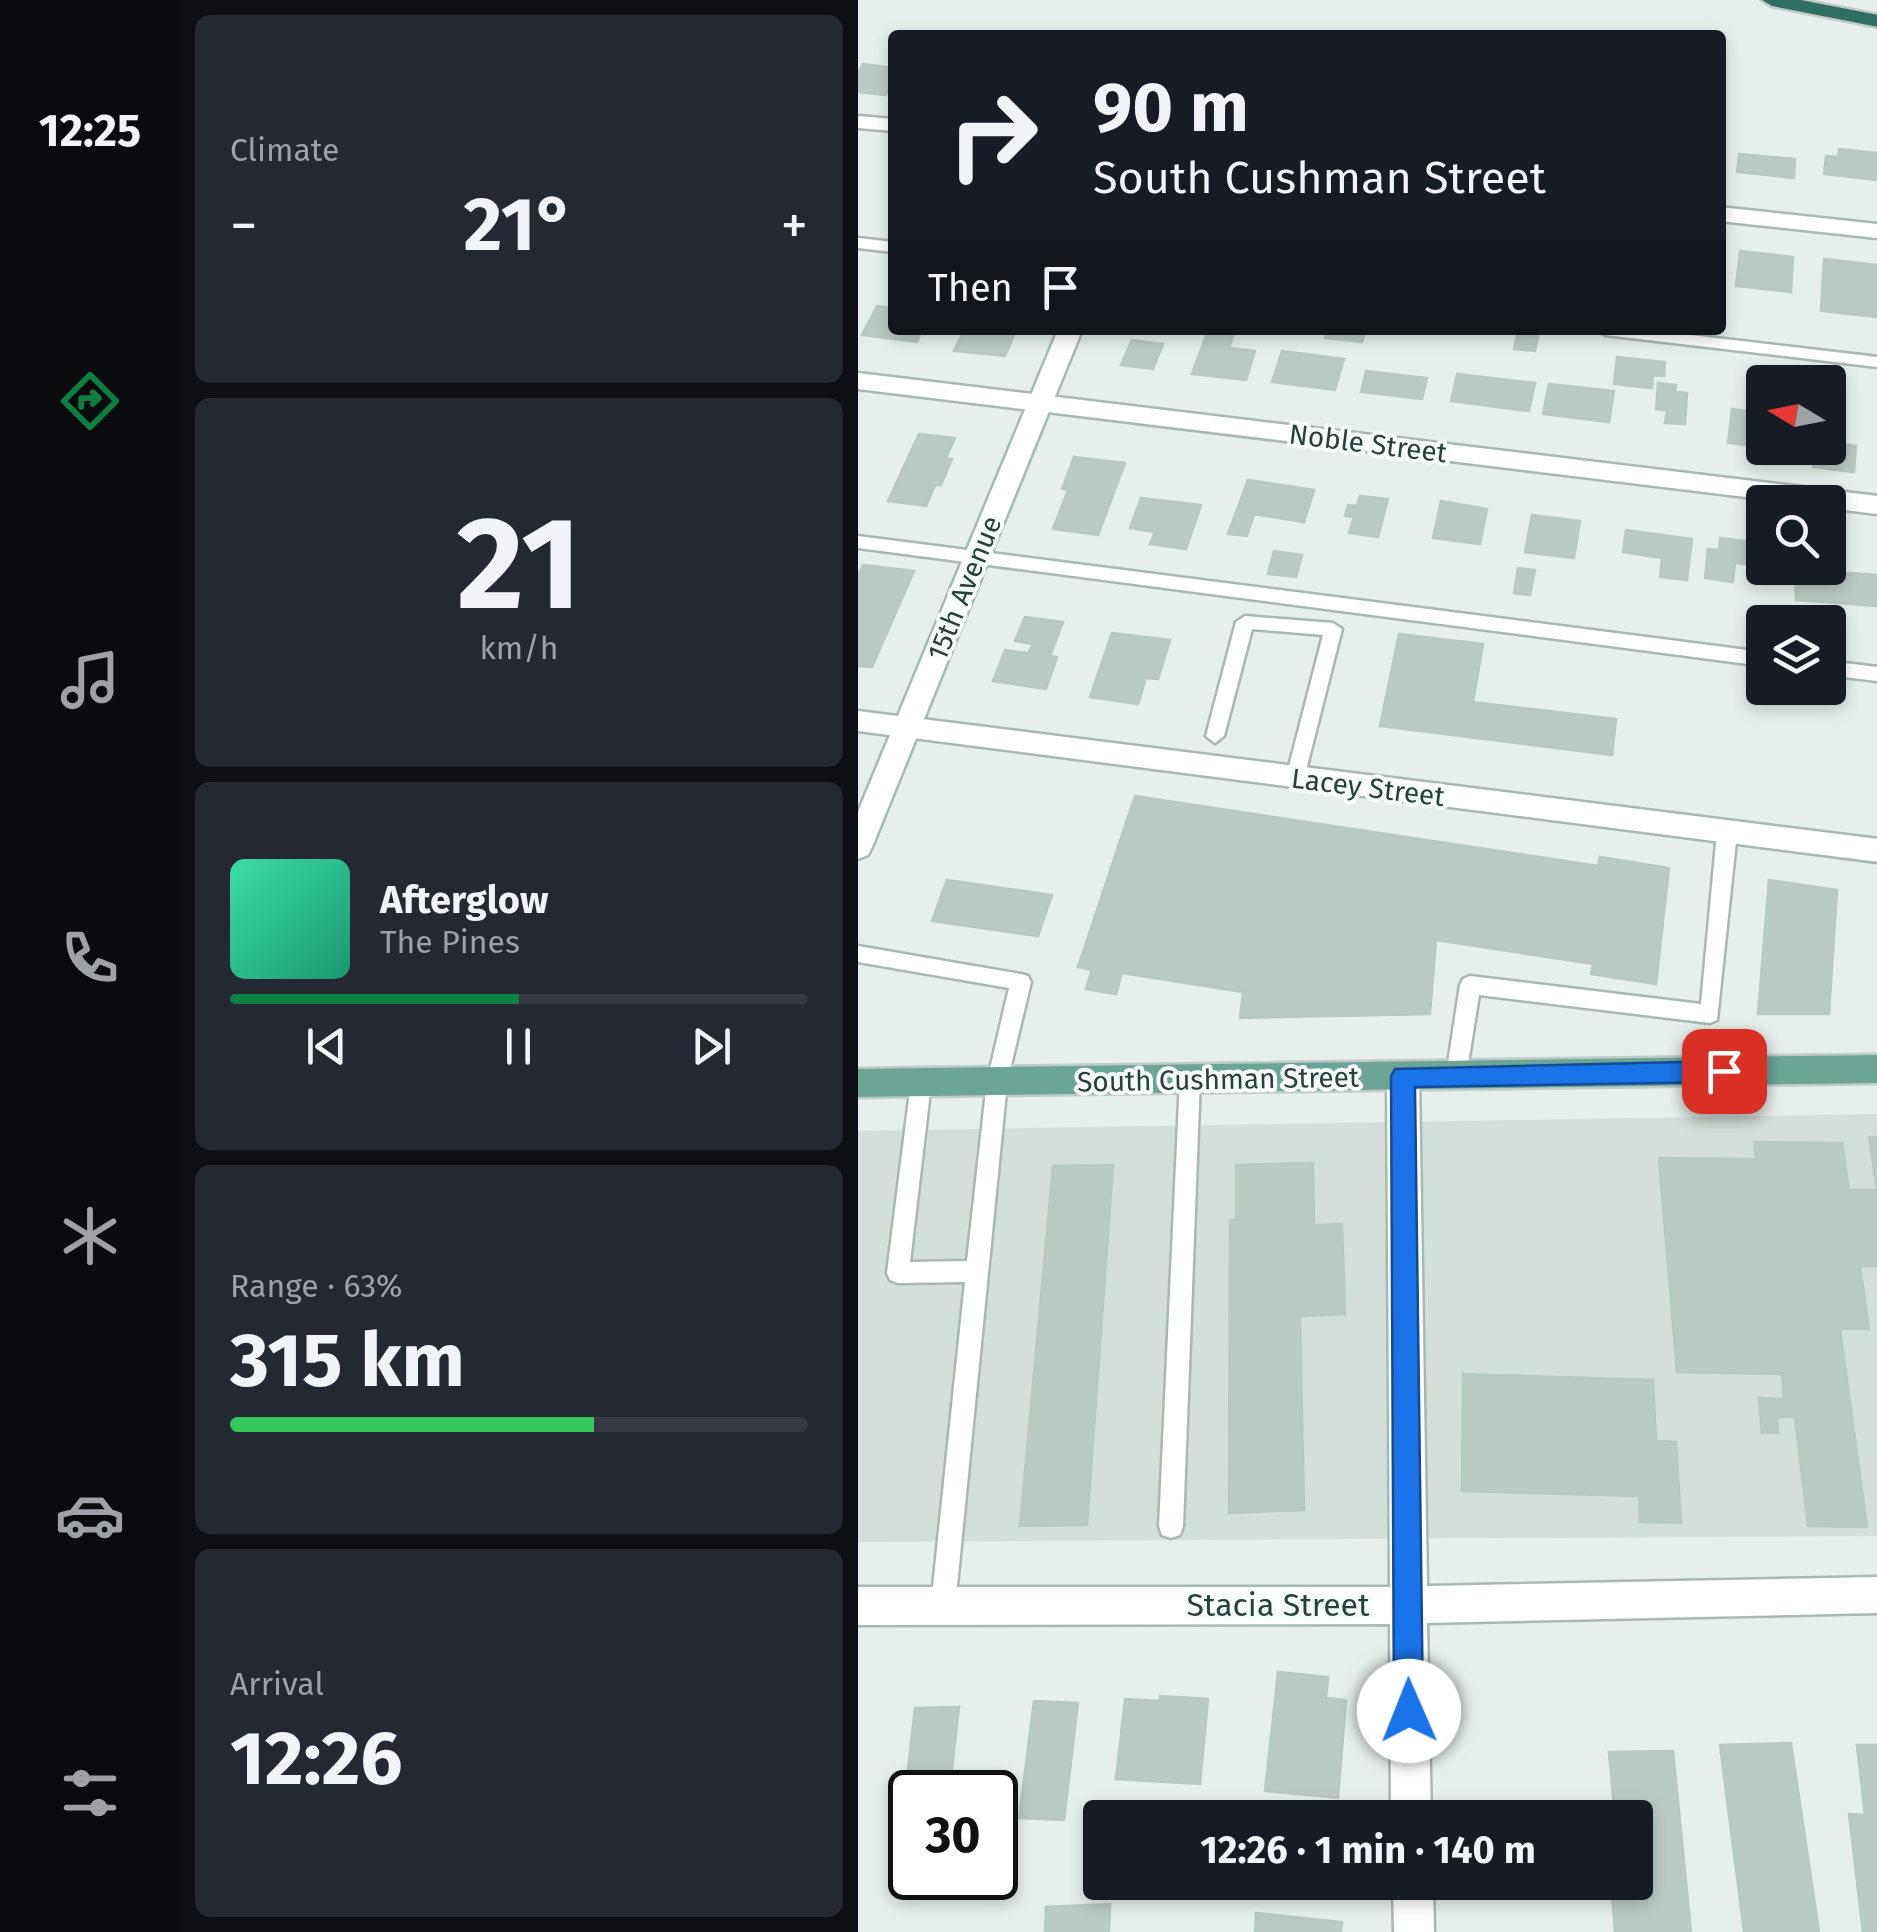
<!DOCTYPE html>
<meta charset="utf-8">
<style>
:root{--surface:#171b24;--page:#242831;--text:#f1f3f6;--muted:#9ea1a6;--line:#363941;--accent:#0b8043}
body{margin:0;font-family:"Fira Sans",sans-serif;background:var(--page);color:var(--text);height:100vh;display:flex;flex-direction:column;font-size:38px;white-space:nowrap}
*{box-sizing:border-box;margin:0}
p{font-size:32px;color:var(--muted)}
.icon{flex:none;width:55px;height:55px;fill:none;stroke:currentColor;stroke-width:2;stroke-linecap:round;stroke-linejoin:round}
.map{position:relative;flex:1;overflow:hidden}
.side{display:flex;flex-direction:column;gap:15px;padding:15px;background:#0d0f14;width:678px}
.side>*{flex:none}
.banner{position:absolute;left:30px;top:30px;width:838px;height:305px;border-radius:10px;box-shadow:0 5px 15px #0003;background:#171b24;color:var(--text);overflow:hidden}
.needle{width:65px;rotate:280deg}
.fabs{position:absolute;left:888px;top:365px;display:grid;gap:20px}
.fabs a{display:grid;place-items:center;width:100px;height:100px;border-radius:10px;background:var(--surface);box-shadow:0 5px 15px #0003;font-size:50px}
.speed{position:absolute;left:30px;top:1770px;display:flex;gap:20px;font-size:50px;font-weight:700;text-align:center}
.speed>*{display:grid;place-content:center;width:130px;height:130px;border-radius:50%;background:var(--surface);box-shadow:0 5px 15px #0003;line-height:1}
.speed .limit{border:5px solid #111;border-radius:15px;background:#fff;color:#111}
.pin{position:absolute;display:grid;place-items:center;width:85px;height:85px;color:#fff;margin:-42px;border-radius:20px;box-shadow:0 5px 15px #0006}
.me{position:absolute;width:110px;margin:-55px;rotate:359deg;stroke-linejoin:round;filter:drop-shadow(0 0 8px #0008)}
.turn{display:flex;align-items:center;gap:35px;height:210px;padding:0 40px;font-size:45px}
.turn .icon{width:130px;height:130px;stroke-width:2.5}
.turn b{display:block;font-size:70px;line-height:85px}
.then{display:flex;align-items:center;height:95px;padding:0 40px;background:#0003;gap:20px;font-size:38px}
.big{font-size:75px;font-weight:700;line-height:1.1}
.side .widget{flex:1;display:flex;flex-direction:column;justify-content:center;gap:15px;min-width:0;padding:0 35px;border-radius:15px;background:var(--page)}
.side .dial{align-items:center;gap:0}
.dial b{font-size:130px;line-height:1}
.song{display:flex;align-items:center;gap:30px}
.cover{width:120px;height:120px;border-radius:15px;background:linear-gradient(135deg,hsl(160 70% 55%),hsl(160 70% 35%))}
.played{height:10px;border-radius:5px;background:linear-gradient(90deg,var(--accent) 50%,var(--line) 50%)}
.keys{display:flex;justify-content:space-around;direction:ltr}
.heat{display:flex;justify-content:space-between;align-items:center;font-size:55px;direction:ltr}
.charge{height:15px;border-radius:8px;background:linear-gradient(90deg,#34c759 63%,var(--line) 0)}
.trip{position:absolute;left:225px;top:1800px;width:570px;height:100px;border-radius:10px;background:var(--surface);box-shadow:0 5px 15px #0003;font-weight:700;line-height:100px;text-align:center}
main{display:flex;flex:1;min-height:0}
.dock{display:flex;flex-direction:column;width:180px;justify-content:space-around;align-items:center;background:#090b0e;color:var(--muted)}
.dock .icon{width:70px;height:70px}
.dock .active{color:var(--accent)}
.dock b{font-size:45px;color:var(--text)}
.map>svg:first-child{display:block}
.built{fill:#d4dfda}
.building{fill:#bbcac4;stroke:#b8c9c2;stroke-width:2.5}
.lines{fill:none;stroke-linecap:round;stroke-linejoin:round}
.lane-casing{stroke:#a8b8b2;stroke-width:5}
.street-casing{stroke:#a8b8b2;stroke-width:5}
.secondary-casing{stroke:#a4bbb3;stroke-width:5}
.primary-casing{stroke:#c2cac8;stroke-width:5}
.highway-casing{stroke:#c2cac8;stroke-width:5}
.lane{fill:#fff;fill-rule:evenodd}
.street{fill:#fff;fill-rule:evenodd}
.secondary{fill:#fff;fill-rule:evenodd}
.primary{fill:#6aa596;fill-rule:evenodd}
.highway{fill:#2f6f62;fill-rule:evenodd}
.route{fill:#1a73e8;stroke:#114b97;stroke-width:2.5}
.labels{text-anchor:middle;stroke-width:8;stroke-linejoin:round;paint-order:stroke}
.street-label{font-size:28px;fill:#24423a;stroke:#f7fbf9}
.near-street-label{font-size:32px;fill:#24423a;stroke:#f7fbf9}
</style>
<main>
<nav class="dock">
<b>12:25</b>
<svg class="icon active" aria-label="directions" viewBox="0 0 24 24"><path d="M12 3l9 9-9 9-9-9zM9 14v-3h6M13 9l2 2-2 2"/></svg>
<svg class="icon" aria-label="music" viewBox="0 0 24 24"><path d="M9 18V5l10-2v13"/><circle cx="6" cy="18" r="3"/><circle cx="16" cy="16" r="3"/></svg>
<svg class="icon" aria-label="phone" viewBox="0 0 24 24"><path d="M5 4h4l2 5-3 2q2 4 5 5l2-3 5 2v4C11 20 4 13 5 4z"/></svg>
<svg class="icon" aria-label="climate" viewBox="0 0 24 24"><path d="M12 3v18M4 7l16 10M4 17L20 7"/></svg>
<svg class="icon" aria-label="car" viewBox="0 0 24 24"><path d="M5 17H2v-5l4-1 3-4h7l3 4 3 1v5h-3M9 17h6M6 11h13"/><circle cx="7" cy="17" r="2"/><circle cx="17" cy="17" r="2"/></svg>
<svg class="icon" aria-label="filters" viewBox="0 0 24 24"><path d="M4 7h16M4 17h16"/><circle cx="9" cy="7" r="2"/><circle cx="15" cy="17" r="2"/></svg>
</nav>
<section class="side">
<div class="widget"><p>Climate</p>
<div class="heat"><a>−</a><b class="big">21°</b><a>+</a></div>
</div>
<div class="widget dial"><b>21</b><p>km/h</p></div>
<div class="widget">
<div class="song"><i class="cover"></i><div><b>Afterglow</b><p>The Pines</p></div></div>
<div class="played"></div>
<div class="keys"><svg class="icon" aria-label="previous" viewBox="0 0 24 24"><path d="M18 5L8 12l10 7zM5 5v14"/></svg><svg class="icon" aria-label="pause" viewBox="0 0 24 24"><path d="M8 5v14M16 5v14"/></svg><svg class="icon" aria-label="next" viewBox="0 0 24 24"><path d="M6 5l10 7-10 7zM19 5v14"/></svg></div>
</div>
<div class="widget"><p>Range · 63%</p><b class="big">315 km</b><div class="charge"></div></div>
<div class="widget"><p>Arrival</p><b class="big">12:26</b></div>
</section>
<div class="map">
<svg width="1020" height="1932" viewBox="0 0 1020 1932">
<rect width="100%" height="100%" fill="#e6efeb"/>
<polygon class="built" points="1019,1114 1019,1536 0,1542 0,1131"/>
<g class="building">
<polygon points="5,64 35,68 35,84 28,95 0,92 0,72"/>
<polygon points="981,149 1020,153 1020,180 966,174 968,156 980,157"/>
<polygon points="881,154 937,159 936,178 879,172"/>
<polygon points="882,251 935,257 933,292 878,286"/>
<polygon points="966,259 1020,265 1020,317 963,311"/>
<polygon points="19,306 35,308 35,330 64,330 59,342 4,335"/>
<polygon points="106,330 158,330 147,356 96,351"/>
<polygon points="350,330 377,330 371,348 397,351 388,380 334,374"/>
<polygon points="469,330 508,330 504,342 467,338"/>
<polygon points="659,334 680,336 677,351 656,349"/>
<polygon points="274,340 305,344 295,369 263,365"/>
<polygon points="424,351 486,359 477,390 414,382"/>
<polygon points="759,357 807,362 806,376 795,375 794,388 756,384"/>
<polygon points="508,371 569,378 564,399 503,392"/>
<polygon points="599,374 677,383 671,411 593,401"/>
<polygon points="800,383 818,385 817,392 829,393 827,424 807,423 809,410 798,409"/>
<polygon points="691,384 756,391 751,422 685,414"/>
<polygon points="874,409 905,413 905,447 870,443"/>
<polygon points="61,434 97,438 88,458 94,459 83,485 77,485 68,506 30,501"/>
<polygon points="970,442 998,446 996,472 955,467 957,448 970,448"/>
<polygon points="216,457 267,463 240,535 195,529 210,490 204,489"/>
<polygon points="390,480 456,490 446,522 396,514 389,536 370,534"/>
<polygon points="502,496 530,499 520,537 491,533 496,517 487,516 490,505 499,506"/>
<polygon points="283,498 343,505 328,549 292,544 297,532 272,528"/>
<polygon points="583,501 629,509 622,544 575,538"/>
<polygon points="674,515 722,521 716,558 667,552"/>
<polygon points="768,530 834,539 829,580 802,577 804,558 765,552"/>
<polygon points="862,538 905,543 905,566 877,563 875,582 847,578 850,549 861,550"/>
<polygon points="416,551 444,555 438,577 410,574"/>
<polygon points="5,565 56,571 14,667 0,666 0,575"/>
<polygon points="660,568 677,570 672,595 656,593"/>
<polygon points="937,569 1020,575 1020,606 938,600"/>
<polygon points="167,617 205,622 192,656 199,657 188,689 135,681 147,650 170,653 175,644 157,641"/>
<polygon points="254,633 312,640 300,679 288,678 280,704 232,697"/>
<polygon points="541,634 625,644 615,702 758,719 754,755 522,726"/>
<polygon points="277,796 740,866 742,857 811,868 798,984 733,974 735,964 578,940 572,1014 382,1018 385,992 264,973 258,994 228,989 234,970 220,967"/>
<polygon points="89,880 194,895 180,936 74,921"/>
<polygon points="911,880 979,890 971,1014 900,1014"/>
<polygon points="1011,1137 1020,1137 1020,1266 1002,1266 1011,1329 982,1329 1009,1527 950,1526 937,1417 919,1417 920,1433 904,1433 901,1398 926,1399 924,1374 819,1372 801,1158 898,1159 896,1142 984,1143 991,1190 1019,1190"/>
<polygon points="455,1163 456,1225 484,1224 487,1314 442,1316 446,1510 371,1513 372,1220 378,1220 378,1165"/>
<polygon points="255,1165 229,1525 162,1526 195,1166"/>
<polygon points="605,1374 795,1380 798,1441 818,1442 823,1523 782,1522 781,1496 604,1491"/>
<polygon points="420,1672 470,1677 468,1698 488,1700 480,1798 407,1791"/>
<polygon points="302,1696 350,1699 342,1784 258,1779 267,1699 302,1701"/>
<polygon points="176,1701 220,1703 206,1820 161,1818"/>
<polygon points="101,1707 94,1769 50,1769 57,1708"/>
<polygon points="933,1743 961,1932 886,1932 862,1745"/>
<polygon points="999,1745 1020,1745 1020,1932 1005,1932 991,1814 1007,1815"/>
<polygon points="815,1751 833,1932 757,1932 753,1882 778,1882 778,1818 757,1818 751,1752"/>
<polygon points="252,1904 251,1932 187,1932 188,1907"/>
<polygon points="398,1913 484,1922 483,1932 397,1932"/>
</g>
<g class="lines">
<defs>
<g id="lane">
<polygon points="0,238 35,242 35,252 0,248"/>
<polygon points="739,330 789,330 1020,357 1020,367 747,335"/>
<polygon points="0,536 905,652 905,666 0,548"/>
<polygon points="387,616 475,623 484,629 446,778 437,785 428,778 465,635 394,629 366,736 357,743 348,736 378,622"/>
<polygon points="970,661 1020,667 1020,681 970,675"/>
<polygon points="869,824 879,832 859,1020 852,1023 621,995 608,1076 605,1082 598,1085 591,1082 588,1076 602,985 605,979 612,976 843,1004 859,832"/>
<polygon points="0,946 163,974 170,976 173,982 149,1082 97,1606 94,1615 85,1618 76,1615 73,1606 107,1282 40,1283 32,1280 29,1273 53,1083 56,1077 63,1074 70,1077 73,1083 52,1262 109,1261 129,1082 151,988 0,962"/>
<polygon points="332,1070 339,1073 342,1079 325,1526 322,1535 313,1538 304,1535 301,1526 322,1079 325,1073"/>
</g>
<g id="street">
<polygon points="0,116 35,119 35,131 0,128"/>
<polygon points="862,207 1020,224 1020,238 862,221"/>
<polygon points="0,373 1020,496 1020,514 970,508 970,502 929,502 0,389"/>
<polygon points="0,711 1020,839 1020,862 0,731"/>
<polygon points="545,1063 556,1067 561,1077 569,1586 1020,1577 1020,1613 569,1623 573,1818 533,1818 532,1624 0,1625 0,1587 532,1587 529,1077 534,1067"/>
<polygon points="535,1882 575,1882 576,1932 536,1932"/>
</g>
<polygon id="secondary" points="200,330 224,330 14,847 10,855 0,859 0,812"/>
<polygon id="primary" points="1020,1055 1020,1083 0,1097 0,1069"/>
<polygon id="highway" points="904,0 943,0 1020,15 1020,27 914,6"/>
</defs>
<use href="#lane" class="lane-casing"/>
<use href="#street" class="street-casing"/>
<use href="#secondary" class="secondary-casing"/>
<use href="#primary" class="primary-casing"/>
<use href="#highway" class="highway-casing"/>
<use href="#lane" class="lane"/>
<use href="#street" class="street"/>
<use href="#secondary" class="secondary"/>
<use href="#primary" class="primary"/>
<use href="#highway" class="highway"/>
</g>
<polygon class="route" points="866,1061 875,1064 878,1071 875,1079 866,1082 557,1087 565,1711 561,1721 551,1725 541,1721 536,1711 533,1076 537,1069"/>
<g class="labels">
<g class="street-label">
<text transform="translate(510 443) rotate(7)" y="10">Noble Street</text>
<text transform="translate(106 588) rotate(-68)" y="10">15th Avenue</text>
<text transform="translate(510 787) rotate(7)" y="10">Lacey Street</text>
<text transform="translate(360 1079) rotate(-1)" y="10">South Cushman Street</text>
</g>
<g class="near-street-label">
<text x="420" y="1616">Stacia Street</text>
</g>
</g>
</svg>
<div class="fabs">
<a><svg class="needle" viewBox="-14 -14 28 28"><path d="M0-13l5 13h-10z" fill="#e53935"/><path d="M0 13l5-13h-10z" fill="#9ea1a6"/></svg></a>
<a><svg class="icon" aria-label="search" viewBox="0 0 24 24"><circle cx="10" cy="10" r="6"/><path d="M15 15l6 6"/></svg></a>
<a><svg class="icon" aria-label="layers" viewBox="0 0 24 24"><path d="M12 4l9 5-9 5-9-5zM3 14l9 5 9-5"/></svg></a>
</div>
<div class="speed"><div class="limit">30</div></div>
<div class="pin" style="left:866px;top:1071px;background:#d93025"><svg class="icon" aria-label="arrive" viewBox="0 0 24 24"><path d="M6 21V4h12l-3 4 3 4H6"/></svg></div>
<svg class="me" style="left:551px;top:1711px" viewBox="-20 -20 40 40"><circle r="19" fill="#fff"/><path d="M0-13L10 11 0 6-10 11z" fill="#1a73e8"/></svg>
<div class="trip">12:26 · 1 min · 140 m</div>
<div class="banner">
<div class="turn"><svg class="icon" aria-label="right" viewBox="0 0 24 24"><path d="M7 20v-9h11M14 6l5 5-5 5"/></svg><div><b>90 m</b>South Cushman Street</div></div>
<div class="then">Then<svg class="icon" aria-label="arrive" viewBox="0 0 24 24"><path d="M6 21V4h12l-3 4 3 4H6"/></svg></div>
</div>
</div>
</main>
